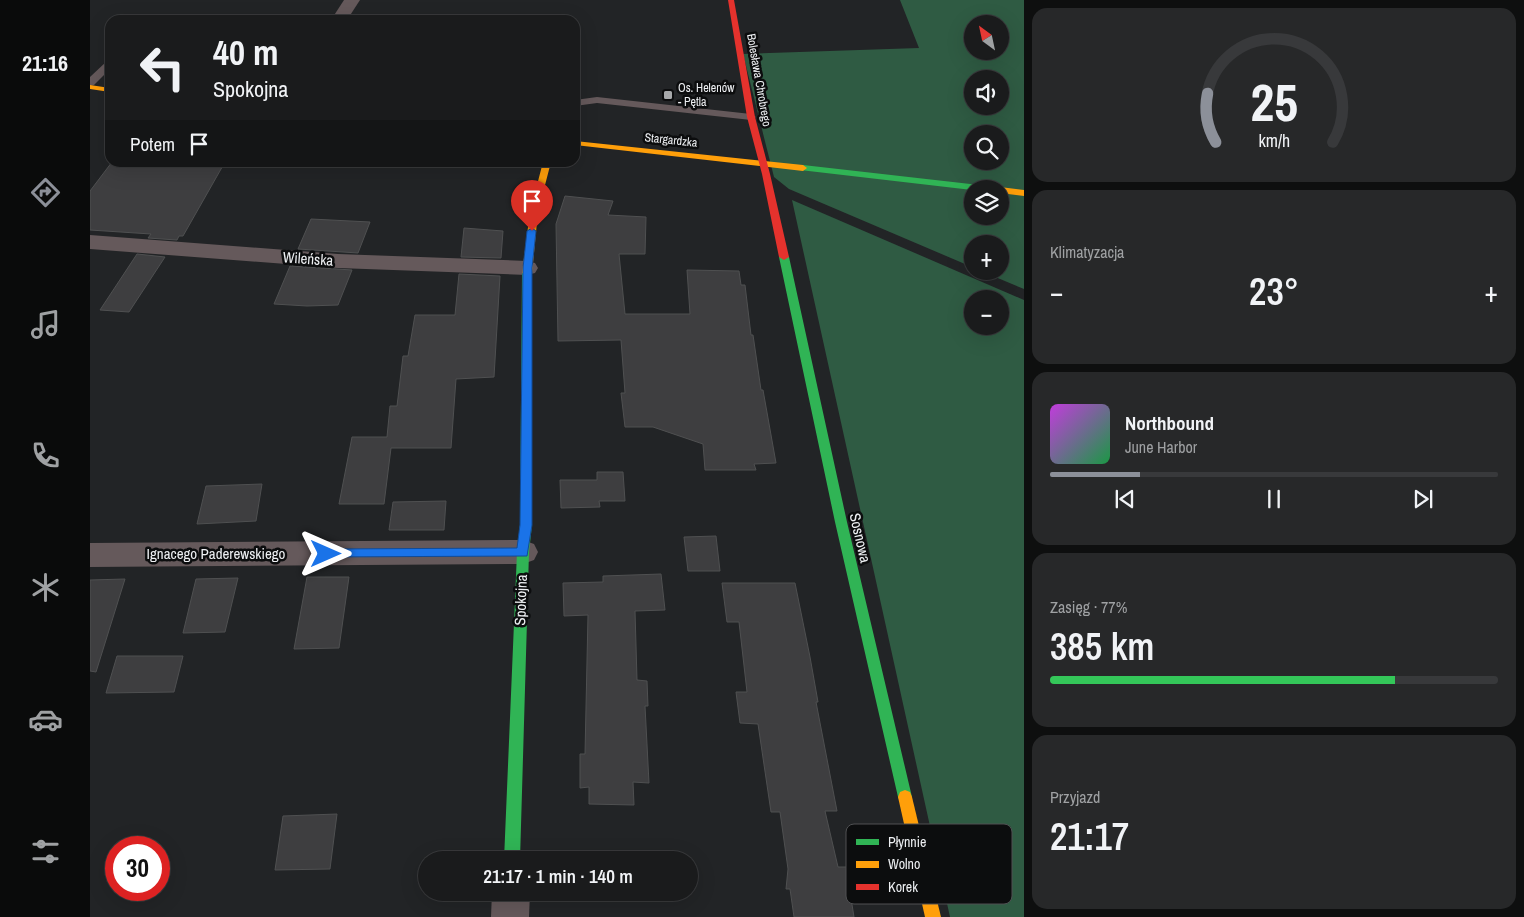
<!DOCTYPE html>
<html lang="pl">
<meta charset="utf-8">
<style>
:root{--surface:#1a1b1c;--page:#272829;--text:#f1f3f6;--muted:#9fa1a3;--line:#38393b;--accent:#8c9099}
body{margin:0;font-family:"Archivo Narrow",sans-serif;background:var(--page);color:var(--text);height:100vh;display:flex;flex-direction:column;font-size:19px;white-space:nowrap}
*{box-sizing:border-box;margin:0}
p{font-size:16px;color:var(--muted)}
.icon{flex:none;width:28px;height:28px;fill:none;stroke:currentColor;stroke-width:2;stroke-linecap:round;stroke-linejoin:round}
.map{position:relative;flex:1;overflow:hidden}
.drawer{display:flex;flex-direction:column;gap:8px;padding:8px;background:#0e0f0f;width:500px}
.drawer>*{flex:none}
.banner{position:absolute;left:15px;top:15px;width:475px;height:152px;border-radius:15px;box-shadow:0 5px 20px #0002,0 0 0 1px var(--line);background:#1a1b1c;color:var(--text);overflow:hidden}
.needle{width:32px;rotate:327deg}
.tools{position:absolute;left:874px;top:15px;display:grid;gap:10px}
.tools a{display:grid;place-items:center;width:45px;height:45px;border-radius:50%;background:var(--surface);box-shadow:0 5px 20px #0002,0 0 0 1px var(--line);font-size:25px}
.speed{position:absolute;left:15px;top:836px;display:flex;gap:10px;font-size:25px;font-weight:700;text-align:center}
.speed>*{display:grid;place-content:center;width:65px;height:65px;border-radius:50%;background:var(--surface);box-shadow:0 5px 20px #0002,0 0 0 1px var(--line);line-height:1}
.speed .limit{border:8px solid #d22;background:#fff;color:#111}
.pin{position:absolute;display:grid;place-items:center;width:42px;height:42px;color:#fff;margin:-51px -21px;border-radius:50% 50% 50% 0;rotate:-45deg;box-shadow:0 0 5px #0007}
.pin .icon{rotate:45deg}
.me{position:absolute;width:55px;margin:-28px;rotate:90deg;stroke-linejoin:round;filter:drop-shadow(0 0 4px #0008)}
.turn{display:flex;align-items:center;gap:18px;height:105px;padding:0 25px;font-size:22px}
.turn .icon{width:65px;height:65px;stroke-width:2.5}
.turn b{display:block;font-size:35px;line-height:42px}
.then{display:flex;align-items:center;height:48px;padding:0 25px;background:#0003;gap:10px;font-size:19px}
.big{font-size:38px;font-weight:600;line-height:1.1}
.drawer .card{flex:1;display:flex;flex-direction:column;justify-content:center;gap:8px;min-width:0;padding:0 18px;border-radius:15px;background:var(--page)}
.drawer .dial{align-items:center;gap:0}
.dial svg{height:130px;overflow:visible;fill:none;stroke:var(--line);stroke-width:7;stroke-linecap:round;text-anchor:middle}
.dial text{fill:var(--text);stroke:none}
.song{display:flex;align-items:center;gap:15px}
.cover{width:60px;height:60px;border-radius:8px;background:linear-gradient(135deg,hsl(290 70% 55%),hsl(140 70% 35%))}
.played{height:5px;border-radius:2px;background:linear-gradient(90deg,var(--accent) 20%,var(--line) 20%)}
.keys{display:flex;justify-content:space-around;direction:ltr}
.heat{display:flex;justify-content:space-between;align-items:center;font-size:28px;direction:ltr}
.charge{height:8px;border-radius:4px;background:linear-gradient(90deg,#34c759 77%,var(--line) 0)}
.trip{position:absolute;left:328px;top:851px;width:280px;height:50px;border-radius:25px;background:var(--surface);box-shadow:0 5px 20px #0002,0 0 0 1px var(--line);font-weight:600;line-height:50px;text-align:center}
main{display:flex;flex:1;min-height:0}
.dock{display:flex;flex-direction:column;width:90px;justify-content:space-around;align-items:center;background:#0a0b0b;color:var(--muted)}
.dock .icon{width:35px;height:35px}
.dock .selected{color:var(--accent)}
.dock b{font-size:22px;color:var(--text)}
.map>svg:first-child{display:block}
.forest{fill:#2f5b43;fill-rule:evenodd}
.building{fill:#3e3e40;stroke:#4f5051}
.lines{fill:none;stroke-linecap:round;stroke-linejoin:round}
.lane{fill:#65595b;fill-rule:evenodd}
.street{fill:#65595b;fill-rule:evenodd}
.fast{fill:#30b455;fill-rule:evenodd}
.slow{fill:#ff9f0a;fill-rule:evenodd}
.jam{fill:#e5322d;fill-rule:evenodd}
.route{fill:#1a73e8;stroke:#114b97}
.poi-dot{fill:#a7a9ab;stroke:#0c0d0e;stroke-width:2}
.labels{text-anchor:middle;stroke-width:5;stroke-linejoin:round;paint-order:stroke}
.far-street-label{font-size:12px;fill:#eef0f3;stroke:#0c0d0e}
.far-poi-label{font-size:12px;fill:#eef0f3;stroke:#0c0d0e;text-anchor:start}
.street-label{font-size:15px;fill:#eef0f3;stroke:#0c0d0e}
.key{fill:#0c0d0e;stroke:#505153;stroke-width:1}
.key-label{font-size:14px;fill:#eef0f3}
</style>
<main>
<nav class="dock">
<b>21:16</b>
<svg class="icon selected" aria-label="directions" viewBox="0 0 24 24"><path d="M12 3l9 9-9 9-9-9zM9 14v-3h6M13 9l2 2-2 2"/></svg>
<svg class="icon" aria-label="music" viewBox="0 0 24 24"><path d="M9 18V5l10-2v13"/><circle cx="6" cy="18" r="3"/><circle cx="16" cy="16" r="3"/></svg>
<svg class="icon" aria-label="phone" viewBox="0 0 24 24"><path d="M5 4h4l2 5-3 2q2 4 5 5l2-3 5 2v4C11 20 4 13 5 4z"/></svg>
<svg class="icon" aria-label="climate" viewBox="0 0 24 24"><path d="M12 3v18M4 7l16 10M4 17L20 7"/></svg>
<svg class="icon" aria-label="car" viewBox="0 0 24 24"><path d="M5 17H2v-5l4-1 3-4h7l3 4 3 1v5h-3M9 17h6M6 11h13"/><circle cx="7" cy="17" r="2"/><circle cx="17" cy="17" r="2"/></svg>
<svg class="icon" aria-label="filters" viewBox="0 0 24 24"><path d="M4 7h16M4 17h16"/><circle cx="9" cy="7" r="2"/><circle cx="15" cy="17" r="2"/></svg>
</nav>
<div class="map">
<svg width="934" height="917" viewBox="0 0 934 917">
<rect width="100%" height="100%" fill="#222426"/>
<g class="forest">
<path d="M810,0H934V289L891,271H910V244H882V267L699,189L684,177L653,54L829,48ZM882,24H910V51H882ZM882,79H910V106H882ZM882,134H910V161H882ZM882,189H910V216H882Z"/>
<path d="M702,200L934,300V917H860ZM882,299H910V326H882Z"/>
</g>
<g class="building">
<polygon points="22,162 135,162 93,236 89,236 87,240 58,238 61,234 0,230 0,191"/>
<polygon points="475,196 523,201 518,215 556,217 555,254 529,254 535,314 600,314 597,270 649,271 651,285 655,285 661,335 663,335 671,390 673,390 686,463 664,464 666,470 615,470 613,444 563,427 535,427 531,393 535,393 531,340 468,341 466,224"/>
<polygon points="221,219 280,222 268,253 208,249"/>
<polygon points="374,228 413,231 411,258 371,257"/>
<polygon points="47,254 75,257 39,312 10,310"/>
<polygon points="200,266 262,270 248,305 217,306 184,304"/>
<polygon points="369,274 410,276 404,377 366,379 361,448 301,448 294,504 249,504 262,437 297,437 300,406 307,406 313,356 318,356 325,315 365,315"/>
<polygon points="507,472 533,472 535,501 509,501 510,507 471,508 470,480 507,480"/>
<polygon points="172,484 166,521 107,524 116,486"/>
<polygon points="356,501 354,530 299,530 303,502"/>
<polygon points="626,536 630,571 598,571 594,537"/>
<polygon points="571,574 575,610 545,611 547,680 557,681 558,706 555,706 559,783 543,782 544,805 499,804 499,787 490,788 490,754 495,754 498,615 474,616 473,583 513,582 513,576"/>
<polygon points="217,577 259,577 249,648 204,649"/>
<polygon points="148,578 135,632 93,633 106,579"/>
<polygon points="35,579 6,672 0,671 0,580"/>
<polygon points="632,583 705,583 720,657 728,702 726,702 747,811 735,811 748,867 771,867 776,893 760,892 764,917 704,917 700,889 696,889 698,869 690,812 681,812 668,724 650,723 646,692 657,692 649,622 637,622"/>
<polygon points="27,656 93,656 84,692 16,693"/>
<polygon points="247,814 240,869 185,870 193,816"/>
</g>
<g class="lines">
<g class="lane">
<polygon points="20,60 20,69 4,85 0,86 0,77 17,61"/>
<polygon points="507,97 661,114 666,117 661,120 507,103 485,106 485,100"/>
</g>
<g class="street">
<polygon points="254,0 270,0 257,20 241,20"/>
<polygon points="0,235 248,254 437,261 445,263 448,268 445,273 437,275 248,268 0,249"/>
<polygon points="433,540 444,544 448,552 444,560 433,564 0,567 0,543"/>
<polygon points="402,892 440,892 439,917 401,917"/>
</g>
<g class="fast">
<polygon points="713,165 898,186 902,189 882,190 710,170 710,166"/>
<polygon points="694,254 699,257 757,522 822,797 820,802 815,804 810,802 808,797 745,522 689,257"/>
<polygon points="437,270 442,273 442,525 439,552 430,860 414,860 427,552 430,525 432,273"/>
</g>
<g class="slow">
<polygon points="0,85 20,88 20,92 0,89"/>
<polygon points="485,141 713,165 717,168 713,171 485,145"/>
<polygon points="453,162 461,162 448,212 442,273 437,276 432,273 440,212"/>
<polygon points="910,187 934,190 934,196 910,193 910,189 907,189"/>
<polygon points="815,790 820,792 822,797 851,917 835,917 808,797 810,792"/>
</g>
<polygon class="jam" points="638,0 644,0 665,117 680,174 699,257 694,260 689,257 672,174 657,117"/>
</g>
<polygon class="route" points="442,228 446,231 442,268 442,525 437,556 232,557 230,554 232,550 236,549 427,548 430,525 433,268 437,231"/>
<rect class="poi-dot" x="573" y="90" width="10" height="10" rx="2.5"/>
<g class="labels">
<g class="far-street-label">
<text transform="translate(669 80) rotate(80)" y="4">Bolesława Chrobrego</text>
<text transform="translate(581 140) rotate(6)" y="4">Stargardzka</text>
</g>
<g class="far-poi-label">
<text x="588" y="92">Os. Helenów<tspan x="588" dy="14">- Pętla</tspan></text>
</g>
<g class="street-label">
<text transform="translate(218 259) rotate(4)" y="5">Wileńska</text>
<text transform="translate(770 538) rotate(77)" y="5">Sosnowa</text>
<text x="126" y="559">Ignacego Paderewskiego</text>
<text transform="translate(431 600) rotate(-88)" y="5">Spokojna</text>
</g>
</g>
<rect x="756" y="824" width="166" height="80" rx="8" class="key"/>
<rect x="766" y="839" width="23" height="6" fill="#30b455"/>
<rect x="766" y="861" width="23" height="7" fill="#ff9f0a"/>
<rect x="766" y="884" width="23" height="6" fill="#e5322d"/>
<g class="key-label">
<text x="798" y="847">Płynnie</text>
<text x="798" y="869">Wolno</text>
<text x="798" y="892">Korek</text>
</g>
</svg>
<div class="tools">
<a><svg class="needle" viewBox="-14 -14 28 28"><path d="M0-13l5 13h-10z" fill="#e53935"/><path d="M0 13l5-13h-10z" fill="#9fa1a3"/></svg></a>
<a><svg class="icon" aria-label="sound" viewBox="0 0 24 24"><path d="M4 9h4l5-4v14l-5-4H4zM17 9q2 3 0 6"/></svg></a>
<a><svg class="icon" aria-label="search" viewBox="0 0 24 24"><circle cx="10" cy="10" r="6"/><path d="M15 15l6 6"/></svg></a>
<a><svg class="icon" aria-label="layers" viewBox="0 0 24 24"><path d="M12 4l9 5-9 5-9-5zM3 14l9 5 9-5"/></svg></a>
<a>+</a>
<a>−</a>
</div>
<div class="speed"><div class="limit">30</div></div>
<div class="pin" style="left:442px;top:231px;background:#d93025"><svg class="icon" aria-label="arrive" viewBox="0 0 24 24"><path d="M6 21V4h12l-3 4 3 4H6"/></svg></div>
<svg class="me" style="left:236px;top:554px" viewBox="-20 -20 40 40"><path d="M0-17L14 15 0 8-14 15z" fill="#1a73e8" stroke="#fff" stroke-width="4"/></svg>
<div class="trip">21:17 · 1 min · 140 m</div>
<div class="banner">
<div class="turn"><svg class="icon" aria-label="left" viewBox="0 0 24 24"><path d="M17 20v-9H6M10 6l-5 5 5 5"/></svg><div><b>40 m</b>Spokojna</div></div>
<div class="then">Potem<svg class="icon" aria-label="arrive" viewBox="0 0 24 24"><path d="M6 21V4h12l-3 4 3 4H6"/></svg></div>
</div>
</div>
<section class="drawer">
<div class="card dial"><svg viewBox="0 0 100 80">
<path d="M14 69A42 42 0 1 1 86 69"/>
<path d="M14 69A42 42 0 0 1 9 39" stroke="#8c9099"/>
<text x="50" y="56" font-size="32" font-weight="700">25</text>
<text x="50" y="72" font-size="11">km/h</text>
</svg></div>
<div class="card"><p>Klimatyzacja</p>
<div class="heat"><a>−</a><b class="big">23°</b><a>+</a></div>
</div>
<div class="card">
<div class="song"><i class="cover"></i><div><b>Northbound</b><p>June Harbor</p></div></div>
<div class="played"></div>
<div class="keys"><svg class="icon" aria-label="previous" viewBox="0 0 24 24"><path d="M18 5L8 12l10 7zM5 5v14"/></svg><svg class="icon" aria-label="pause" viewBox="0 0 24 24"><path d="M8 5v14M16 5v14"/></svg><svg class="icon" aria-label="next" viewBox="0 0 24 24"><path d="M6 5l10 7-10 7zM19 5v14"/></svg></div>
</div>
<div class="card"><p>Zasięg · 77%</p><b class="big">385 km</b><div class="charge"></div></div>
<div class="card"><p>Przyjazd</p><b class="big">21:17</b></div>
</section>
</main>
